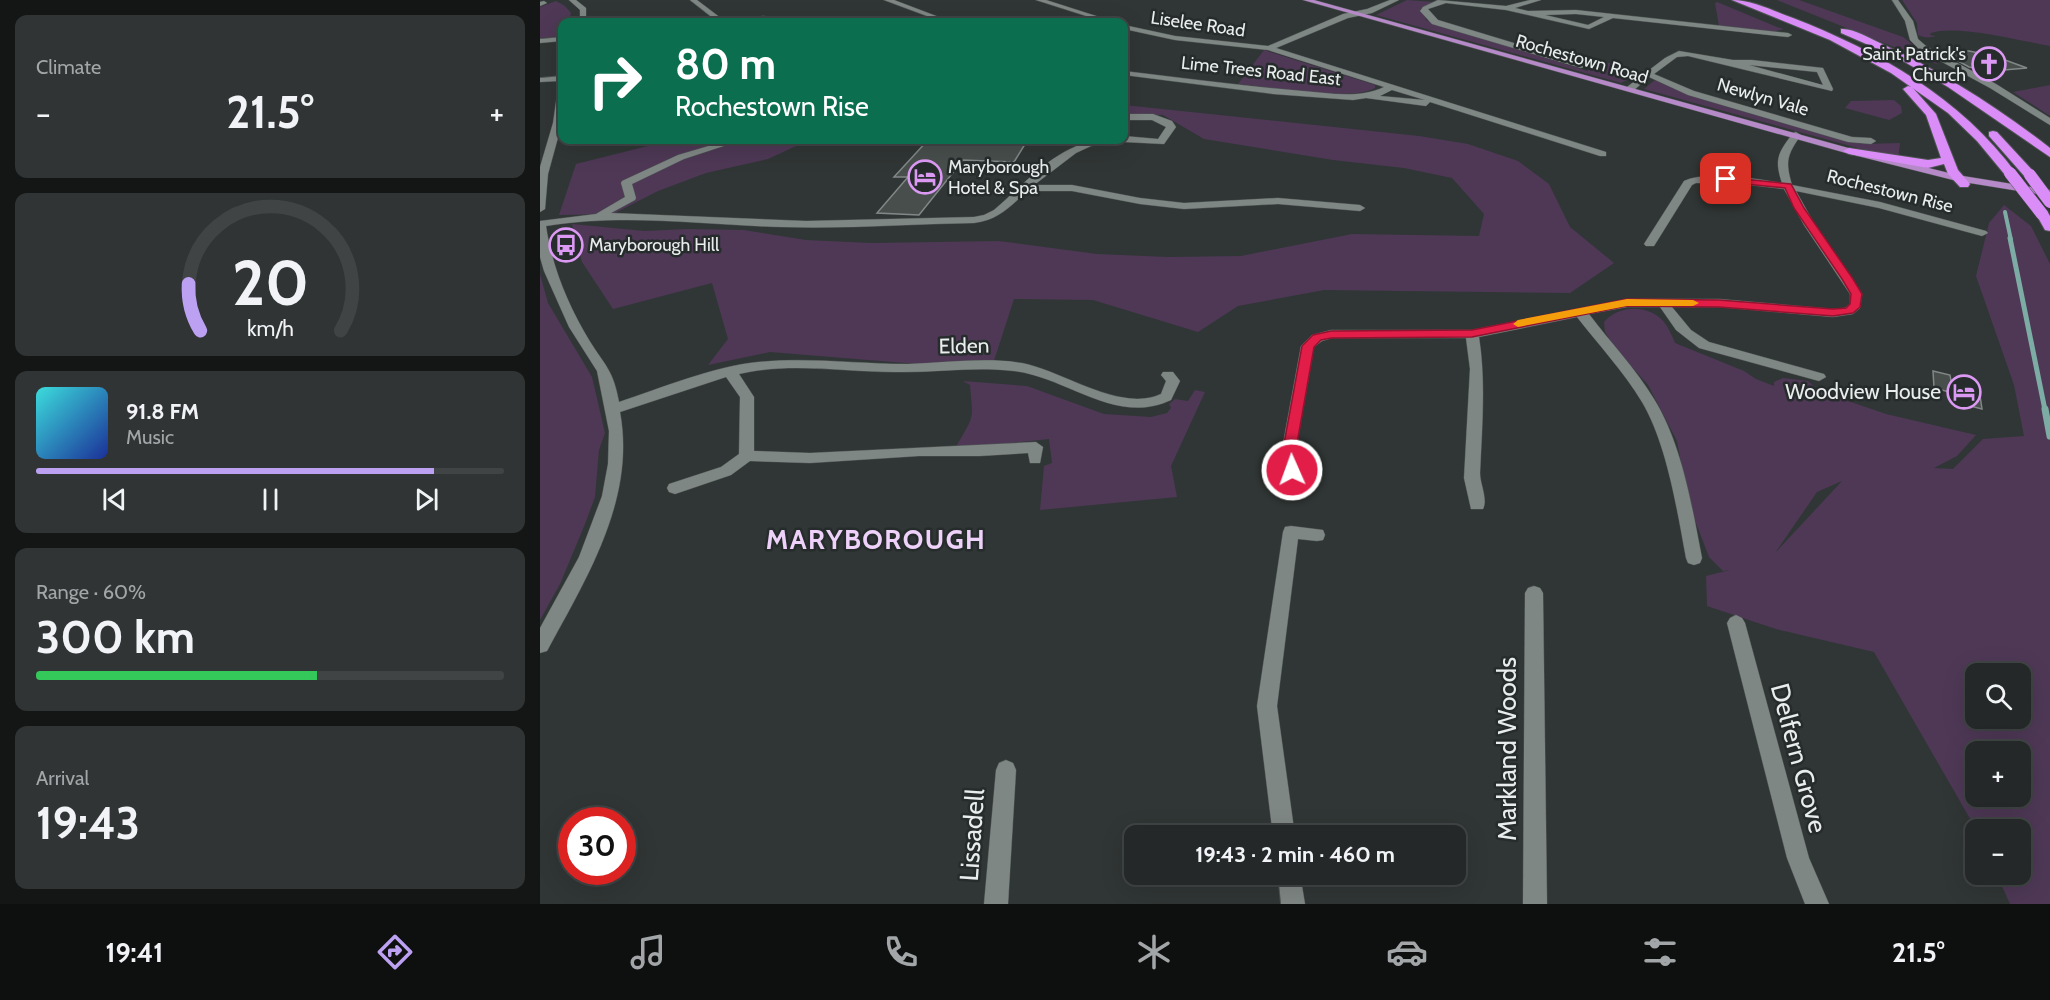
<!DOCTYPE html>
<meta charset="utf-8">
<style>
:root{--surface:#242828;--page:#303434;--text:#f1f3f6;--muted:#a3a6a8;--line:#414445;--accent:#bca0f2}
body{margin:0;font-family:Cabin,sans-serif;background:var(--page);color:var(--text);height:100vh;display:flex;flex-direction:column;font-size:22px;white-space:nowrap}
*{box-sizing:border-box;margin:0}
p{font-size:20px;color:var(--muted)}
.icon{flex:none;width:33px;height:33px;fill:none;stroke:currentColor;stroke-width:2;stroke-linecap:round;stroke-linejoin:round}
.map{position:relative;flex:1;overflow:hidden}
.side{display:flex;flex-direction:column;gap:15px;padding:15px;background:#141616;width:540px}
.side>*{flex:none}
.banner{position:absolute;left:18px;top:18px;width:570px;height:126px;border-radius:12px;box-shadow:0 6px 24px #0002,0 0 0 2px var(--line);background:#0b6e4f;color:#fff;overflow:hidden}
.tools{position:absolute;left:1425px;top:663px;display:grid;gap:12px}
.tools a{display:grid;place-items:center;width:66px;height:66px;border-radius:12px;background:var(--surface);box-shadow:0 6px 24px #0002,0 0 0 2px var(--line);font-size:30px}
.speed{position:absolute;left:18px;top:807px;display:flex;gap:12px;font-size:30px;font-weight:700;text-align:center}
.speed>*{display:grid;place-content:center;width:78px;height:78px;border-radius:50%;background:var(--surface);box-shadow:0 6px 24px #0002,0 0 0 2px var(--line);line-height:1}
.speed .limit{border:9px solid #d22;background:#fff;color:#111}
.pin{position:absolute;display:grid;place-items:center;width:51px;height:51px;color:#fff;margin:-26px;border-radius:12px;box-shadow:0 3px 9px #0006}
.me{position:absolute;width:66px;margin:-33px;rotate:358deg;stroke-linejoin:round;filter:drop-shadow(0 0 4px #0008)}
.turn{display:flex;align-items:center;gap:21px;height:126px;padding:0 18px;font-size:27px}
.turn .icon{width:78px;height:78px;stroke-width:2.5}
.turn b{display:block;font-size:42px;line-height:51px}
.big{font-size:45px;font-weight:800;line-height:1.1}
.side .tile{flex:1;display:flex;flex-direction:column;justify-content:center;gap:9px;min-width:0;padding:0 21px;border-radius:12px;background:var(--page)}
.side .dial{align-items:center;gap:0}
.dial svg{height:156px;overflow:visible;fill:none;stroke:var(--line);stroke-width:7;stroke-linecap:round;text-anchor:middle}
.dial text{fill:var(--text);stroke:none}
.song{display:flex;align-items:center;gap:18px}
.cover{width:72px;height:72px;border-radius:9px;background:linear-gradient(135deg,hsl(180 70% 55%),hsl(230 70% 35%))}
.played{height:6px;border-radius:3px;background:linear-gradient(90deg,var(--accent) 85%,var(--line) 85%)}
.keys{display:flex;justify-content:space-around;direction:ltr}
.heat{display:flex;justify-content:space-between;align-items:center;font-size:33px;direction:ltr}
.charge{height:9px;border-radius:4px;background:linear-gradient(90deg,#34c759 60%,var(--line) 0)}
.trip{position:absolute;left:584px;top:825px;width:342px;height:60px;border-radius:12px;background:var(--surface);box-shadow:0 6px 24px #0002,0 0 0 2px var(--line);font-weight:800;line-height:60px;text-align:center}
.tab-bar{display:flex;height:96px;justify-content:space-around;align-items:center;background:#0e1010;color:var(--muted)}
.tab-bar .icon{width:42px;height:42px}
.tab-bar .active{color:var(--accent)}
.tab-bar b{font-size:27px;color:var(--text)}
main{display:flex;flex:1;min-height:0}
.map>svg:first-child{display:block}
.green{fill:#4e3856;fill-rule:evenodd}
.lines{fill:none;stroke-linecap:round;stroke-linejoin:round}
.stream-far2{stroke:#7caca4;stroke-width:4}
.stream-far1{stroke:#7caca4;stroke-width:5}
.stream{stroke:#7caca4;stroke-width:7}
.building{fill:#474e4c;stroke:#818887;stroke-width:1.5}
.minor-casing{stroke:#4e5453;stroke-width:1}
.major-casing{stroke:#4e5453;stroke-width:1}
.highway-casing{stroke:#4e5453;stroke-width:2}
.minor{fill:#7f8785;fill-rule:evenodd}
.major{fill:#b68ac9;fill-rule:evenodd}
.highway{fill:#da8cf7;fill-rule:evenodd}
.highway-bridge-casing{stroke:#4e5453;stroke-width:13;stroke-linecap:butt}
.highway-bridge{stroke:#da8cf7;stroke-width:12}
.route{fill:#e11d48;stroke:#92132f;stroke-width:1.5}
.slow{fill:#f59e0b}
.labels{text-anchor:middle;stroke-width:5;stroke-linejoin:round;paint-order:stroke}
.far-street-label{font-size:18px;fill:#e9eded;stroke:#262c2b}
.far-poi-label{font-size:18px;fill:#e9eded;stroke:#262c2b;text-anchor:start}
.street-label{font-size:21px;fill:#e9eded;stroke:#262c2b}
.poi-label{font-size:21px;fill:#e9eded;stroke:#262c2b;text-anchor:end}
.near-street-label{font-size:26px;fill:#e9eded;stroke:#262c2b}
.district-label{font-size:27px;font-weight:bold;letter-spacing:1.5px;fill:#eed2f9;stroke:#262c2b}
</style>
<main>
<section class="side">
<div class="tile"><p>Climate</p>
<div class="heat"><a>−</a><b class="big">21.5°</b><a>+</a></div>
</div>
<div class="tile dial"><svg viewBox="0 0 100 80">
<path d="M14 69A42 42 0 1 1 86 69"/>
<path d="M14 69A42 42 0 0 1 8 45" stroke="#bca0f2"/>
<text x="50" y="56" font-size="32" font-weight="700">20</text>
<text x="50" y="72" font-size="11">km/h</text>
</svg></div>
<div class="tile">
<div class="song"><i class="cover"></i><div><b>91.8 FM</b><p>Music</p></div></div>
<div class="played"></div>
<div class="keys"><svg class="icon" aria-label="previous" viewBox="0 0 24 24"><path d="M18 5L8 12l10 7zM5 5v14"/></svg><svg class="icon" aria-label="pause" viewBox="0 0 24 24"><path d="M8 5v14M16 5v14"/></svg><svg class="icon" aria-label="next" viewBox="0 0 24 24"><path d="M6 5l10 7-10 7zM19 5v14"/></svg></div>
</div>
<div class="tile"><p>Range · 60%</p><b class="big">300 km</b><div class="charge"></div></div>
<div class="tile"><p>Arrival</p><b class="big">19:43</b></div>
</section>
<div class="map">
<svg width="1510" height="904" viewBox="0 0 1510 904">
<rect width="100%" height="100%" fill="#303635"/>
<g class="green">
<polygon points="867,0 894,2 880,9 885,14 886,20 1047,71 1062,61 1102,72 1081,83 836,15"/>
<polygon points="1237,0 1259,0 1363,37 1399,65"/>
<path d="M1362,0H1510V46C1482,41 1415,24 1391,33L1390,35L1396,36C1390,38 1384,38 1378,35L1377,23Z"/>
<polygon points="16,1 25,6 31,13 29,22 22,22 22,36 0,38 0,7"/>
<polygon points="1177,2 1237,27 1244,29 1232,32 1179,26 1175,3"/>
<path d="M724,50L835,85V88C812,102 728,87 698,84Z"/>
<polygon points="1115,80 1124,81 1164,99 1322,144 1360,143 1358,159 1104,89"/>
<polygon points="1510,85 1510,116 1473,92"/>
<polygon points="1354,100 1361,106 1362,113 1349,120 1305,108 1311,101"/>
<polygon points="584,105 879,136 928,144 978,161 1009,184 1030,227 1074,263 1030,293 784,290 698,306 658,332 553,300 474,299 451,370 230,352 168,365 188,339 172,283 73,309 42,262 32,224 104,231 148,229 204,230 266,240 331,243 459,241 557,254 628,257 701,256 812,234 939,236 944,214 912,178 864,168 793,160 664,139 623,115 584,114"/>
<polygon points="132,140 269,140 228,159 166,173 118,191 73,214 19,215 36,164"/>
<path d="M1464,205L1491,226L1510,264V904H1470L1457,875L1480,874V830L1436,829L1334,652L1236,629L1167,606L1166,576L1190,570L1183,571L1169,557L1149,505L1137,441L1108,385L1076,349L1065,332L1064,322C1079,305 1108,304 1124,322C1129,328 1132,336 1135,343L1204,371L1216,379L1234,386V382L1243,378L1268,381L1279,391L1346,414L1436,435L1417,456L1394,468L1413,469L1443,439L1484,436L1474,385L1436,276L1449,223ZM1302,481L1235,553L1277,492ZM1436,674H1480V718H1436ZM1436,752H1480V796H1436Z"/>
<polygon points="0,274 8,303 52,377 65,433 59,450 55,497 45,524 20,584 0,620"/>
<path d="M423,381L487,386L564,414L611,417L627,413L631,408L629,404L635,399L648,401L655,390L665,392L631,466L637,497L500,510L504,466L512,463L509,439L434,447L417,445C435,414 433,420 430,385Z"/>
</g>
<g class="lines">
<polyline class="stream-far2" points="1465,212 1471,240"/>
<polyline class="stream-far1" points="1470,238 1505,410"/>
<polyline class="stream" points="1505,409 1510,436"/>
</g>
<g class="building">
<polygon points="1400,51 1429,51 1454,56 1487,68 1452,71 1429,67"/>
<polygon points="388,140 426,140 487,141 474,162 423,160 379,215 337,213 368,177 354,177"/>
<polygon points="1393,371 1410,375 1413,393 1394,388"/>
<polygon points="1419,384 1439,389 1442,409 1422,404"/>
</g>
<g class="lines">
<defs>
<g id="minor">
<polygon points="29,0 36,0 46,8 46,22 40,22 40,10"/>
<polygon points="150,0 157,0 186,22 178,22"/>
<polygon points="344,0 354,0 412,22 403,22"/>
<polygon points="496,0 506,0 575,22 565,22"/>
<path d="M850,0H859L832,13L808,18L736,48L1066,152V156H1060L890,102L886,106L826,98L813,100L733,94L584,75V71C643,78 703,86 763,91C789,93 819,99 844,87L728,50L635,40L584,29V25L635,36L728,46L803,14L827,9ZM852,90L885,100L840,96Z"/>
<path d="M898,0L966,6L990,0H1001L975,8L988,11L1036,10L1248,33L1252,35L1248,37L1073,18L1049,29L966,10L906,3L888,9L898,20L1040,63L1051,60V64L1041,68L892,24L880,11L883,7ZM1036,14L1064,17L1048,25L1005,15Z"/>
<polygon points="1352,0 1358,0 1373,21 1378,39 1386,46 1456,84 1510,118 1510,125 1450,88 1380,50 1370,40 1365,21"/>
<polygon points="0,2 4,1 7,3 0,6"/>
<polygon points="224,16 246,22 224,20 190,22"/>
<polygon points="22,37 22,41 0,43 0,39"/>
<path d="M1139,51L1193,60H1212L1283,68L1293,89L1292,91L1148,56L1137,57L1114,74L1154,91L1312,137L1331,138L1336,141L1331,144L1308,142L1148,95L1109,77L1093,91H1087V87L1125,58ZM1209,65L1277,72L1283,85Z"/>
<polygon points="22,76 22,123 8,174 5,209 0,212 0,167 13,123 19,81 0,82 0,78"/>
<polygon points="584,114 613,114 632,121 636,127 624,144 584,142 580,140 584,140 584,136 618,139 626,127 612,120 584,120"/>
<path d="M1256,132L1261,135C1247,155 1245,161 1252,185L1340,202L1446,231L1448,233L1442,236L1339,208L1256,191L1275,225L1322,294L1320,308L1313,314L1293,317L1179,307H1132L1151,330L1169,342L1284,374L1286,377L1279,381L1159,348L1136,330L1120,307H1087L1049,314C1070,342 1096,369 1114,399C1142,444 1152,507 1162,558L1160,563L1154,565L1148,563L1146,558C1137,510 1127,444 1102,402C1084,372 1058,344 1037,317L939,337C946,382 942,427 940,473C940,484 948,499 943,509H931L924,478L930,369L926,338H792L782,341L774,347L756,449L760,470L757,474H747L742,449L761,346L772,335L791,330H932L1087,299H1179L1293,309L1305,308L1310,304V294L1264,225L1244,189L1201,184L1156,183L1152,185L1114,246H1106L1104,244L1144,181C1167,170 1217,179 1242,183C1234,159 1238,153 1253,133Z"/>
<path d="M189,140H202L144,159L92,184L96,198L95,200L71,213L266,221L434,217L444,215L454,210C490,179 526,134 578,140L551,146L536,153L494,185H532L600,198L644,203L738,198L820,205L825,208L820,211L738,204L644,209L600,204L532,191H487C470,207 458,220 434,223C370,224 306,229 242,227C163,225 85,213 6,226C12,267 28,305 49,340C65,366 73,369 79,402C121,388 175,366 218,362C268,357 318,364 368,364C406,363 444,357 482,363C523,371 581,413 621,394L626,381L621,375L623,372H633L640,381L631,400C576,426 527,377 474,371C434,366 394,373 354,372C303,372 250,362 199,374L214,397V451L270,453L496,442L503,447L500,463H490L488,453L440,456H379L270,463L210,461L191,475L135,494L129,492L127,488L129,484L181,467L199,454L200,397L186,377L80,412C96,499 47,577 7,651L0,653V628L39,557L62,496L68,464L69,431L57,371L29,327L4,271L0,257V221L56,214L85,197L81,183L82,181L138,155Z"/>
<polygon points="751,526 783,530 785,535 783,540 777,541 758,539 737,706 755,836 733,836 717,706 743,532 745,527"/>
<polygon points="994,586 1000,588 1003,593 1007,904 983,904 985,593 988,588"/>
<polygon points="1196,615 1202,618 1205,623 1269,858 1289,904 1265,904 1247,858 1187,623 1190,618"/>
<polygon points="466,760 473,763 476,770 468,904 444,904 456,770 459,763"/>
<polygon points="738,874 760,874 765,904 741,904"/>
</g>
<polygon id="major" points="763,0 774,0 1312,149 1417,175 1510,190 1510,196 1417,181 1306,153"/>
<g id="highway">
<path d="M1192,0C1213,0 1233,11 1253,18C1338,51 1421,98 1476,173L1474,176H1466L1437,141L1408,113L1351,73L1290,40Z"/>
<path d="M1301,29C1313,28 1329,38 1340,43C1401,71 1457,107 1510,148V157L1408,87L1356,57L1301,33Z"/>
<polygon points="1368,86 1372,87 1396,114 1418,170 1430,184 1428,187 1420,187 1408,174 1404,164 1388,168 1309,154 1303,151 1309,148 1388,160 1401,158 1386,115 1363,89"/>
<polygon points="1453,131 1457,132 1494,172 1494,178 1486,178 1449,136 1449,132"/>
<polygon points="1502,210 1507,211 1510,216 1510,231 1505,230 1496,214"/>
</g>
</defs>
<use href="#minor" class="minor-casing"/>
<use href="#major" class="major-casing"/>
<use href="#highway" class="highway-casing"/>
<use href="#minor" class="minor"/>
<use href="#major" class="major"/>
<use href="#highway" class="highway"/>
<defs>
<g id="highway-bridge">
<polyline points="1470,173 1502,214"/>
<polyline points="1490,175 1510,202"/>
</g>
</defs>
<use href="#highway-bridge" class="highway-bridge-casing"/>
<use href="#highway-bridge" class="highway-bridge"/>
</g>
<polygon class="route" points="1183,177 1251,184 1264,208 1313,279 1322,294 1320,307 1313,313 1293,316 1179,307 1087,306 932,337 791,338 781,340 774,347 756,449 759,470 757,474 747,474 743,449 762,346 773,335 791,331 932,330 1087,299 1179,300 1293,309 1306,308 1310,304 1311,294 1302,279 1254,208 1245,188 1186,182 1183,181"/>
<polygon class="slow" points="1087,299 1153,300 1159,303 1153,306 1087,306 978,327 973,324 978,320"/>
<defs>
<symbol id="church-ring" viewBox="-11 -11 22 22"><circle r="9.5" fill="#262c2b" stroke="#dc99f4" stroke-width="1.5"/><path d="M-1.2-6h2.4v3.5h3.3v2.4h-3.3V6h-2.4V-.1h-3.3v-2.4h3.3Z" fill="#dc99f4"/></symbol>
<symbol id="hotel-ring" viewBox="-11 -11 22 22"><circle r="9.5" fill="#262c2b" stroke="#dc99f4" stroke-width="1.5"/><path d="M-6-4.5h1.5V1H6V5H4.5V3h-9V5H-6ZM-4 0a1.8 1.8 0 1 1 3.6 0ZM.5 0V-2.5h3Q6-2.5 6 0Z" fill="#dc99f4"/></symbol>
<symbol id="bus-ring" viewBox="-11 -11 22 22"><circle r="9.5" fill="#262c2b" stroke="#dc99f4" stroke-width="1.5"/><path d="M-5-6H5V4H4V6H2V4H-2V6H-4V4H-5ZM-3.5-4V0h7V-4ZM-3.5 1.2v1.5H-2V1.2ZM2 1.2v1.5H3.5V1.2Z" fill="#dc99f4"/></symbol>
</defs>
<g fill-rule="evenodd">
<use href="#church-ring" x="1430" y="45" width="38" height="38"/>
<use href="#hotel-ring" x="366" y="158" width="38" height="38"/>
<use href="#bus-ring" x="7" y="226" width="38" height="38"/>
<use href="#hotel-ring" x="1405" y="373" width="38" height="38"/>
</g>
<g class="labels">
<g class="far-street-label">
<text transform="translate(658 24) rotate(8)" y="6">Liselee Road</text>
<text transform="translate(1042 59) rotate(16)" y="6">Rochestown Road</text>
<text transform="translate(721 71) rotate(6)" y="6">Lime Trees Road East</text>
<text transform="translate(1223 97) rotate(16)" y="6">Newlyn Vale</text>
<text transform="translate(1350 191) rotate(14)" y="6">Rochestown Rise</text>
</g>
<g class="far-poi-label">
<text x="1426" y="60" text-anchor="end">Saint Patrick's<tspan x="1426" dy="21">Church</tspan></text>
<text x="408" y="173">Maryborough<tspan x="408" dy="21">Hotel &amp; Spa</tspan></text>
<text x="49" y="251">Maryborough Hill</text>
</g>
<g class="street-label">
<text transform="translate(424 346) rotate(-1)" y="7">Elden</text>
</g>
<g class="poi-label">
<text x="1401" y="399">Woodview House</text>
</g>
<g class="near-street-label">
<text transform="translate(967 749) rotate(-90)" y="9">Markland Woods</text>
<text transform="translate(1259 758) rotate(75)" y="9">Delfern Grove</text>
<text transform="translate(432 835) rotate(-86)" y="9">Lissadell</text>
</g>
<g class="district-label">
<text x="336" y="549">MARYBOROUGH</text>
</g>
</g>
</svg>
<div class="tools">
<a><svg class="icon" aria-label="search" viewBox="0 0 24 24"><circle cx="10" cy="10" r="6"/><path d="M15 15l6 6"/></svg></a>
<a>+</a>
<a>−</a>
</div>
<div class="speed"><div class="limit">30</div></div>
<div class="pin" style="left:1186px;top:179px;background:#d93025"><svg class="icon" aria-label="arrive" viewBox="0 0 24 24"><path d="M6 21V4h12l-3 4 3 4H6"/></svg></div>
<svg class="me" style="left:752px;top:470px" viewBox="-20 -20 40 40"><circle r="17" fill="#e11d48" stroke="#fff" stroke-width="3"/><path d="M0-11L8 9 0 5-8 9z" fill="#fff"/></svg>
<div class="trip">19:43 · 2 min · 460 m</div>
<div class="banner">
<div class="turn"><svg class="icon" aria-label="right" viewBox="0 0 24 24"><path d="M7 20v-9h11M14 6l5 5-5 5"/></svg><div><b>80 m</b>Rochestown Rise</div></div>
</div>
</div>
</main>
<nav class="tab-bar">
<b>19:41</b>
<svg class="icon active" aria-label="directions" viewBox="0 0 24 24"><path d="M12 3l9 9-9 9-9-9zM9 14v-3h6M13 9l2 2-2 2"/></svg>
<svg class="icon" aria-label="music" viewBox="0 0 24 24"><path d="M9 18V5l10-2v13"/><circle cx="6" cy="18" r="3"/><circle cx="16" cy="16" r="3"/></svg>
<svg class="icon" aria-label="phone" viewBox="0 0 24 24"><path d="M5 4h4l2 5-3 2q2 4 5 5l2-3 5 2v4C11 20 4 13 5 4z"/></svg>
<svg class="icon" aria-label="climate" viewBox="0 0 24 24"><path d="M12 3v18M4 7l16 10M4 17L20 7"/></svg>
<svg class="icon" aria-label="car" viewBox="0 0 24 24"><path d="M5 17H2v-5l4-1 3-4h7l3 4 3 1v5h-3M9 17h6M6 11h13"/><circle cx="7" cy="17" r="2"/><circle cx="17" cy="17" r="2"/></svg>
<svg class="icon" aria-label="filters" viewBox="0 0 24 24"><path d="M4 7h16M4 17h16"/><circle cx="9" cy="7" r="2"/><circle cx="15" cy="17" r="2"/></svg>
<b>21.5°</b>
</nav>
